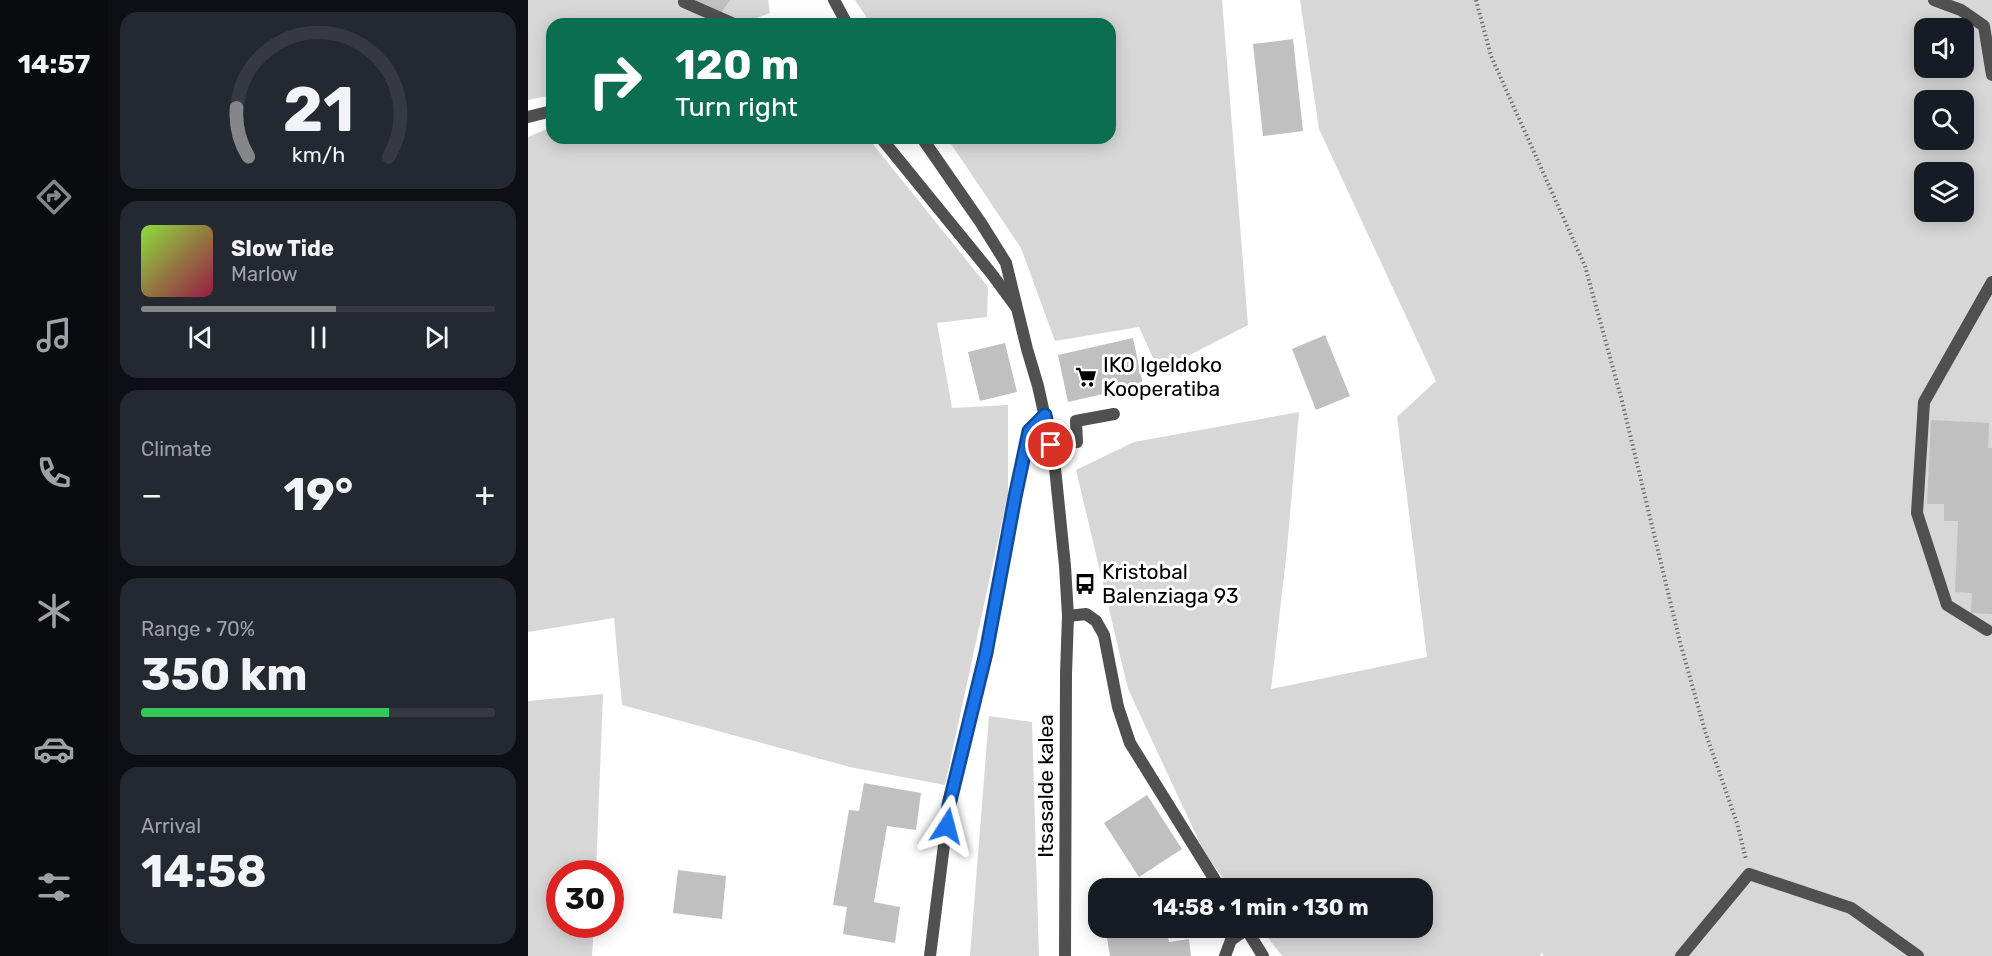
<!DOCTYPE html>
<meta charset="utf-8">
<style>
:root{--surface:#171b24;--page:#242831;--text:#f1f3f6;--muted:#9ea1a6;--line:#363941;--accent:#858687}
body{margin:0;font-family:Rubik,sans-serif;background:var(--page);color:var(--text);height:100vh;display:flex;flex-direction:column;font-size:22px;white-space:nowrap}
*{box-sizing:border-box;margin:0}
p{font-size:20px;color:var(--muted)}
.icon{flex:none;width:33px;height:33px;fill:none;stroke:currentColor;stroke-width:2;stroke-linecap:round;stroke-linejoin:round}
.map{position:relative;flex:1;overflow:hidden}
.panel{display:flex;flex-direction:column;gap:12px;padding:12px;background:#0d0f14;width:420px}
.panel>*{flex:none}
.top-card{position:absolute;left:18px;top:18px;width:570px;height:126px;border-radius:18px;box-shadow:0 3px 15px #0003;background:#0b6e4f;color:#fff;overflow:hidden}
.controls{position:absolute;left:1386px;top:18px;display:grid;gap:12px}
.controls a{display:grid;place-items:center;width:60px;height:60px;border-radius:12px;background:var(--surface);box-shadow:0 3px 15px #0003;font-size:30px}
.speed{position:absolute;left:18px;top:860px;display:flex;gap:12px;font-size:30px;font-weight:700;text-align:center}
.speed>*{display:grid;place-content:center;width:78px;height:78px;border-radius:50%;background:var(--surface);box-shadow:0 3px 15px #0003;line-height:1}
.speed .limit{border:9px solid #d22;background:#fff;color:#111}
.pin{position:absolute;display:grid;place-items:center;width:51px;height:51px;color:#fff;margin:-26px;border:3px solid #fff;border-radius:50%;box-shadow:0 2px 6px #0007}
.me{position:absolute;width:66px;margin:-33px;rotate:9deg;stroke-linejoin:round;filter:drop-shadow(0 0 4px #0008)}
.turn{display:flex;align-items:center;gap:21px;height:126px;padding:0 30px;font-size:27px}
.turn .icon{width:78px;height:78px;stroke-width:2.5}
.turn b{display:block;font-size:42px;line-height:51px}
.big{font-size:45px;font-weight:700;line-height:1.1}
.panel .widget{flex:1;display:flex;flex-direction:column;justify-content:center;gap:9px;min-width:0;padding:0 21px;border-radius:18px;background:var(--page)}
.panel .dial{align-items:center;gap:0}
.dial svg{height:156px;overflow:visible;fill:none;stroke:var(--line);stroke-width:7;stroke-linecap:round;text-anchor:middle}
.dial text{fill:var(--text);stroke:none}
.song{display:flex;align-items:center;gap:18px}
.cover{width:72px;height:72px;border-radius:9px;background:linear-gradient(135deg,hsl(90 70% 55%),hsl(340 70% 35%))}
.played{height:6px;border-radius:3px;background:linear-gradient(90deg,var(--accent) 55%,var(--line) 55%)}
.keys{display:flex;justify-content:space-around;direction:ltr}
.heat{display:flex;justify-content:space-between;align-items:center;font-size:33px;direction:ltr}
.charge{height:9px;border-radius:4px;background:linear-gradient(90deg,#34c759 70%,var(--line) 0)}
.trip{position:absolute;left:560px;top:878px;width:345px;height:60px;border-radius:18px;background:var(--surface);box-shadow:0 3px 15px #0003;font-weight:700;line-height:60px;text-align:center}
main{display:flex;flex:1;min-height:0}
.tab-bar{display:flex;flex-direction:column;width:108px;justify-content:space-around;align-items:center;background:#090b0e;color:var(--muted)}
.tab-bar .icon{width:42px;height:42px}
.tab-bar .active{color:var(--accent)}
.tab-bar b{font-size:27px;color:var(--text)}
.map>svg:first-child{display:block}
.green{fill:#d7d7d7;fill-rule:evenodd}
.building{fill:#c0c0c0}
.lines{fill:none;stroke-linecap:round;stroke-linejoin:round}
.path{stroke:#727272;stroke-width:4;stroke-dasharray:1.5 3;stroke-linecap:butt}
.service{stroke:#505050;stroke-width:12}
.minor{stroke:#505050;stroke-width:12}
.tertiary{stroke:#505050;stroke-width:12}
.route-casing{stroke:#114b97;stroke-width:15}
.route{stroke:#1a73e8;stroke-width:10}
.labels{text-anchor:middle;stroke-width:6;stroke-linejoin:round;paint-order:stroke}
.poi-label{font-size:21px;fill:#000;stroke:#fff;text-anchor:start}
.street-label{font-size:21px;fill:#000;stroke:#fff}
</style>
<main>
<nav class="tab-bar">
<b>14:57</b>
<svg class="icon active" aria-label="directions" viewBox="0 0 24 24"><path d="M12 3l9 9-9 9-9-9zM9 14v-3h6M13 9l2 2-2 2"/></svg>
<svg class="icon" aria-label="music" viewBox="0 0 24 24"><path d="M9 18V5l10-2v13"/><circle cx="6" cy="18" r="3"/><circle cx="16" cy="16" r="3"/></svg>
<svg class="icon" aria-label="phone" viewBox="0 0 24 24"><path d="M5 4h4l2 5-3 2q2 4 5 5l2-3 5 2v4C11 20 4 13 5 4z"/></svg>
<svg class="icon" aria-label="climate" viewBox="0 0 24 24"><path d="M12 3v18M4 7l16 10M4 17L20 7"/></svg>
<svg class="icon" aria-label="car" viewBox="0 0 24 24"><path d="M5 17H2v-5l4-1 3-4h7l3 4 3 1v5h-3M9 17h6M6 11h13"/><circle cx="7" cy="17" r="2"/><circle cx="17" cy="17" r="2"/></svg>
<svg class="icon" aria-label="filters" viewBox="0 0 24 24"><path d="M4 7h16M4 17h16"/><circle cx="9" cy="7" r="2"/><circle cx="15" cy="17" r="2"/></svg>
</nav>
<section class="panel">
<div class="widget dial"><svg viewBox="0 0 100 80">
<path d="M14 69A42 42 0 1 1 86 69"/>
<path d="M14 69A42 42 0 0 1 8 44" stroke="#858687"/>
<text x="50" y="56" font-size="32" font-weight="700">21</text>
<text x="50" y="72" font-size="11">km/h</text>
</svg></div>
<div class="widget">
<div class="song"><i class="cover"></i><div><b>Slow Tide</b><p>Marlow</p></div></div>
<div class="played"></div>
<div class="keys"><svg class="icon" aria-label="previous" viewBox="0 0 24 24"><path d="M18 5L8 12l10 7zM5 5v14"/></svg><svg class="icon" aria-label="pause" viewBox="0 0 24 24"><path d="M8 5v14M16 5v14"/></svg><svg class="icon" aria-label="next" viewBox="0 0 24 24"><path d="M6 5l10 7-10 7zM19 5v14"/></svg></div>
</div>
<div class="widget"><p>Climate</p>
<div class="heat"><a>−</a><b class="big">19°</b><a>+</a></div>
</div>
<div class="widget"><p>Range · 70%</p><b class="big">350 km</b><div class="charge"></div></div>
<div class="widget"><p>Arrival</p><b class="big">14:58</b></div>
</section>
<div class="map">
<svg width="1464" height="956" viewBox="0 0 1464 956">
<rect width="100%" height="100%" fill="#fff"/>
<g class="green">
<polygon points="0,0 240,0 242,13 213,24 24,24 24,95 0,100"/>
<polygon points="327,0 694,0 720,325 631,371 611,327 527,341 493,248 419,138 582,138 582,24 343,24"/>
<path d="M772,0H1464V956H1015L1014,952L1012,956H754L732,927H894V888H703L677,854L600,689L548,470L606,442L771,412L759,549L743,689L899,657L869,417L908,381L791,129ZM1396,28H1436V68H1396ZM1396,100H1436V140H1396ZM1396,172H1436V212H1396Z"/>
<polygon points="24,127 24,138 340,138 460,287 459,317 409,323 424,408 480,405 480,494 417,785 322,767 94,705 86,618 0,632 0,137"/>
<polygon points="75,694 68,873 32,873 32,924 66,924 64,956 0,956 0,701"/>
<polygon points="461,716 504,722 511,956 442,956"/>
</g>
<g class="building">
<polygon points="166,0 202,0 191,16"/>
<polygon points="765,39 775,131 735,136 725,44"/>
<polygon points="797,335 822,396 788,410 764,349"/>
<polygon points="605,338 615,385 540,402 530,355"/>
<polygon points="477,343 489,392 452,401 440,352"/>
<polygon points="1403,420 1461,423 1460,448 1464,448 1464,614 1443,613 1444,593 1427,592 1430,521 1416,521 1416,504 1399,504"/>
<polygon points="336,783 393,793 388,830 359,826 346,902 372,907 367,943 315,934 319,907 305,905 321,810 331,811"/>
<polygon points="619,795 654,849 611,877 576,823"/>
<polygon points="150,870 198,876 194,919 145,913"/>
<polygon points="577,927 638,927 641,942 661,939 663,956 582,956"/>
</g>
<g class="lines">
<polyline class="path" points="948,0 963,56 1057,266 1094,401 1152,642 1177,731 1209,823 1218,859"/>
<g class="service">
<polyline points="523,445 549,442 548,421 586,414"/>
<polyline points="697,956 703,940 719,929"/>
</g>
<g class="minor">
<polyline points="1406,0 1433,10 1456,26 1464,75"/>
<polyline points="156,2 206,24"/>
<polyline points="0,117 24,111"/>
<polyline points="353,138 463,273 488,307"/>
<polyline points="540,616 558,614 568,621 576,635 590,707 602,743 692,888"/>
<polyline points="1459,630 1419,605 1389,513 1396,402 1464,282"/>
<polyline points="717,927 735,956"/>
<polyline points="402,956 421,805 458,653 487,497 501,431 517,415"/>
<polyline points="1153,956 1221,874 1323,908 1390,956"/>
</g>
<g class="tertiary">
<polyline points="306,0 319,24"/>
<polyline points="394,138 453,223 478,263 499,349 510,386 526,458 537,566 540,616 538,674 537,956"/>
</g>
</g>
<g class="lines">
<defs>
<polyline id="route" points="419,826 421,805 458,653 487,497 501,431 517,415 523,445"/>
</defs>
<use href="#route" class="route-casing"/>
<use href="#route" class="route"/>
</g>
<defs>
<symbol id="supermarket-bare" viewBox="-9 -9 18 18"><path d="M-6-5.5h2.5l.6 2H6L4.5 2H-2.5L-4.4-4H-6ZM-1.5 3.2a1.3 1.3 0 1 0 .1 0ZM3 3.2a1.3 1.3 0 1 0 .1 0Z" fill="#000" stroke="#fff" stroke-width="2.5" paint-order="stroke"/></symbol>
<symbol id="bus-bare" viewBox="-9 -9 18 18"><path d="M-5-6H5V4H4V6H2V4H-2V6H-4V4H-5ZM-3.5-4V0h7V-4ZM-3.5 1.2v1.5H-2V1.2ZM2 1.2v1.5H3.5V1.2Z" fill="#000" stroke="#fff" stroke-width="2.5" paint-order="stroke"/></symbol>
</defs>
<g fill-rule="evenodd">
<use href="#supermarket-bare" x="543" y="362" width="30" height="30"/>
<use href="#bus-bare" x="542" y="569" width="30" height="30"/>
</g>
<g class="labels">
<g class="poi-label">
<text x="575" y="372">IKO Igeldoko<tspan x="575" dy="24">Kooperatiba</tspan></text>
<text x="574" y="579">Kristobal<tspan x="574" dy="24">Balenziaga 93</tspan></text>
</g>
<g class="street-label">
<text transform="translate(518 786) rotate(-90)" y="7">Itsasalde kalea</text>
</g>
</g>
</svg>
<div class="controls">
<a><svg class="icon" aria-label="sound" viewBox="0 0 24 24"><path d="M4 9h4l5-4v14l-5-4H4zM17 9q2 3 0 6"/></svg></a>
<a><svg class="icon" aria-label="search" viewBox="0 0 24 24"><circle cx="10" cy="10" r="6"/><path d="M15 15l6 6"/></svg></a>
<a><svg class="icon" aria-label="layers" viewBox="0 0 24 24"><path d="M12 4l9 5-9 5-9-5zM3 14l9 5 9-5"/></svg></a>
</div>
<div class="speed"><div class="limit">30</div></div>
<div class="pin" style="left:523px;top:445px;background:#d93025"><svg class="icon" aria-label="arrive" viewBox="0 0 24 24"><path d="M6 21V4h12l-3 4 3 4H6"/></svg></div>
<svg class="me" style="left:419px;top:826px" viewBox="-20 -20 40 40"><path d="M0-17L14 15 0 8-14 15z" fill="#1a73e8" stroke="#fff" stroke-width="4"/></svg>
<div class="trip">14:58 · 1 min · 130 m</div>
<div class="top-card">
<div class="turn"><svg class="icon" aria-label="right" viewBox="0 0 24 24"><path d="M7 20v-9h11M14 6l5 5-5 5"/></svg><div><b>120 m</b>Turn right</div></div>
</div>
</div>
</main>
